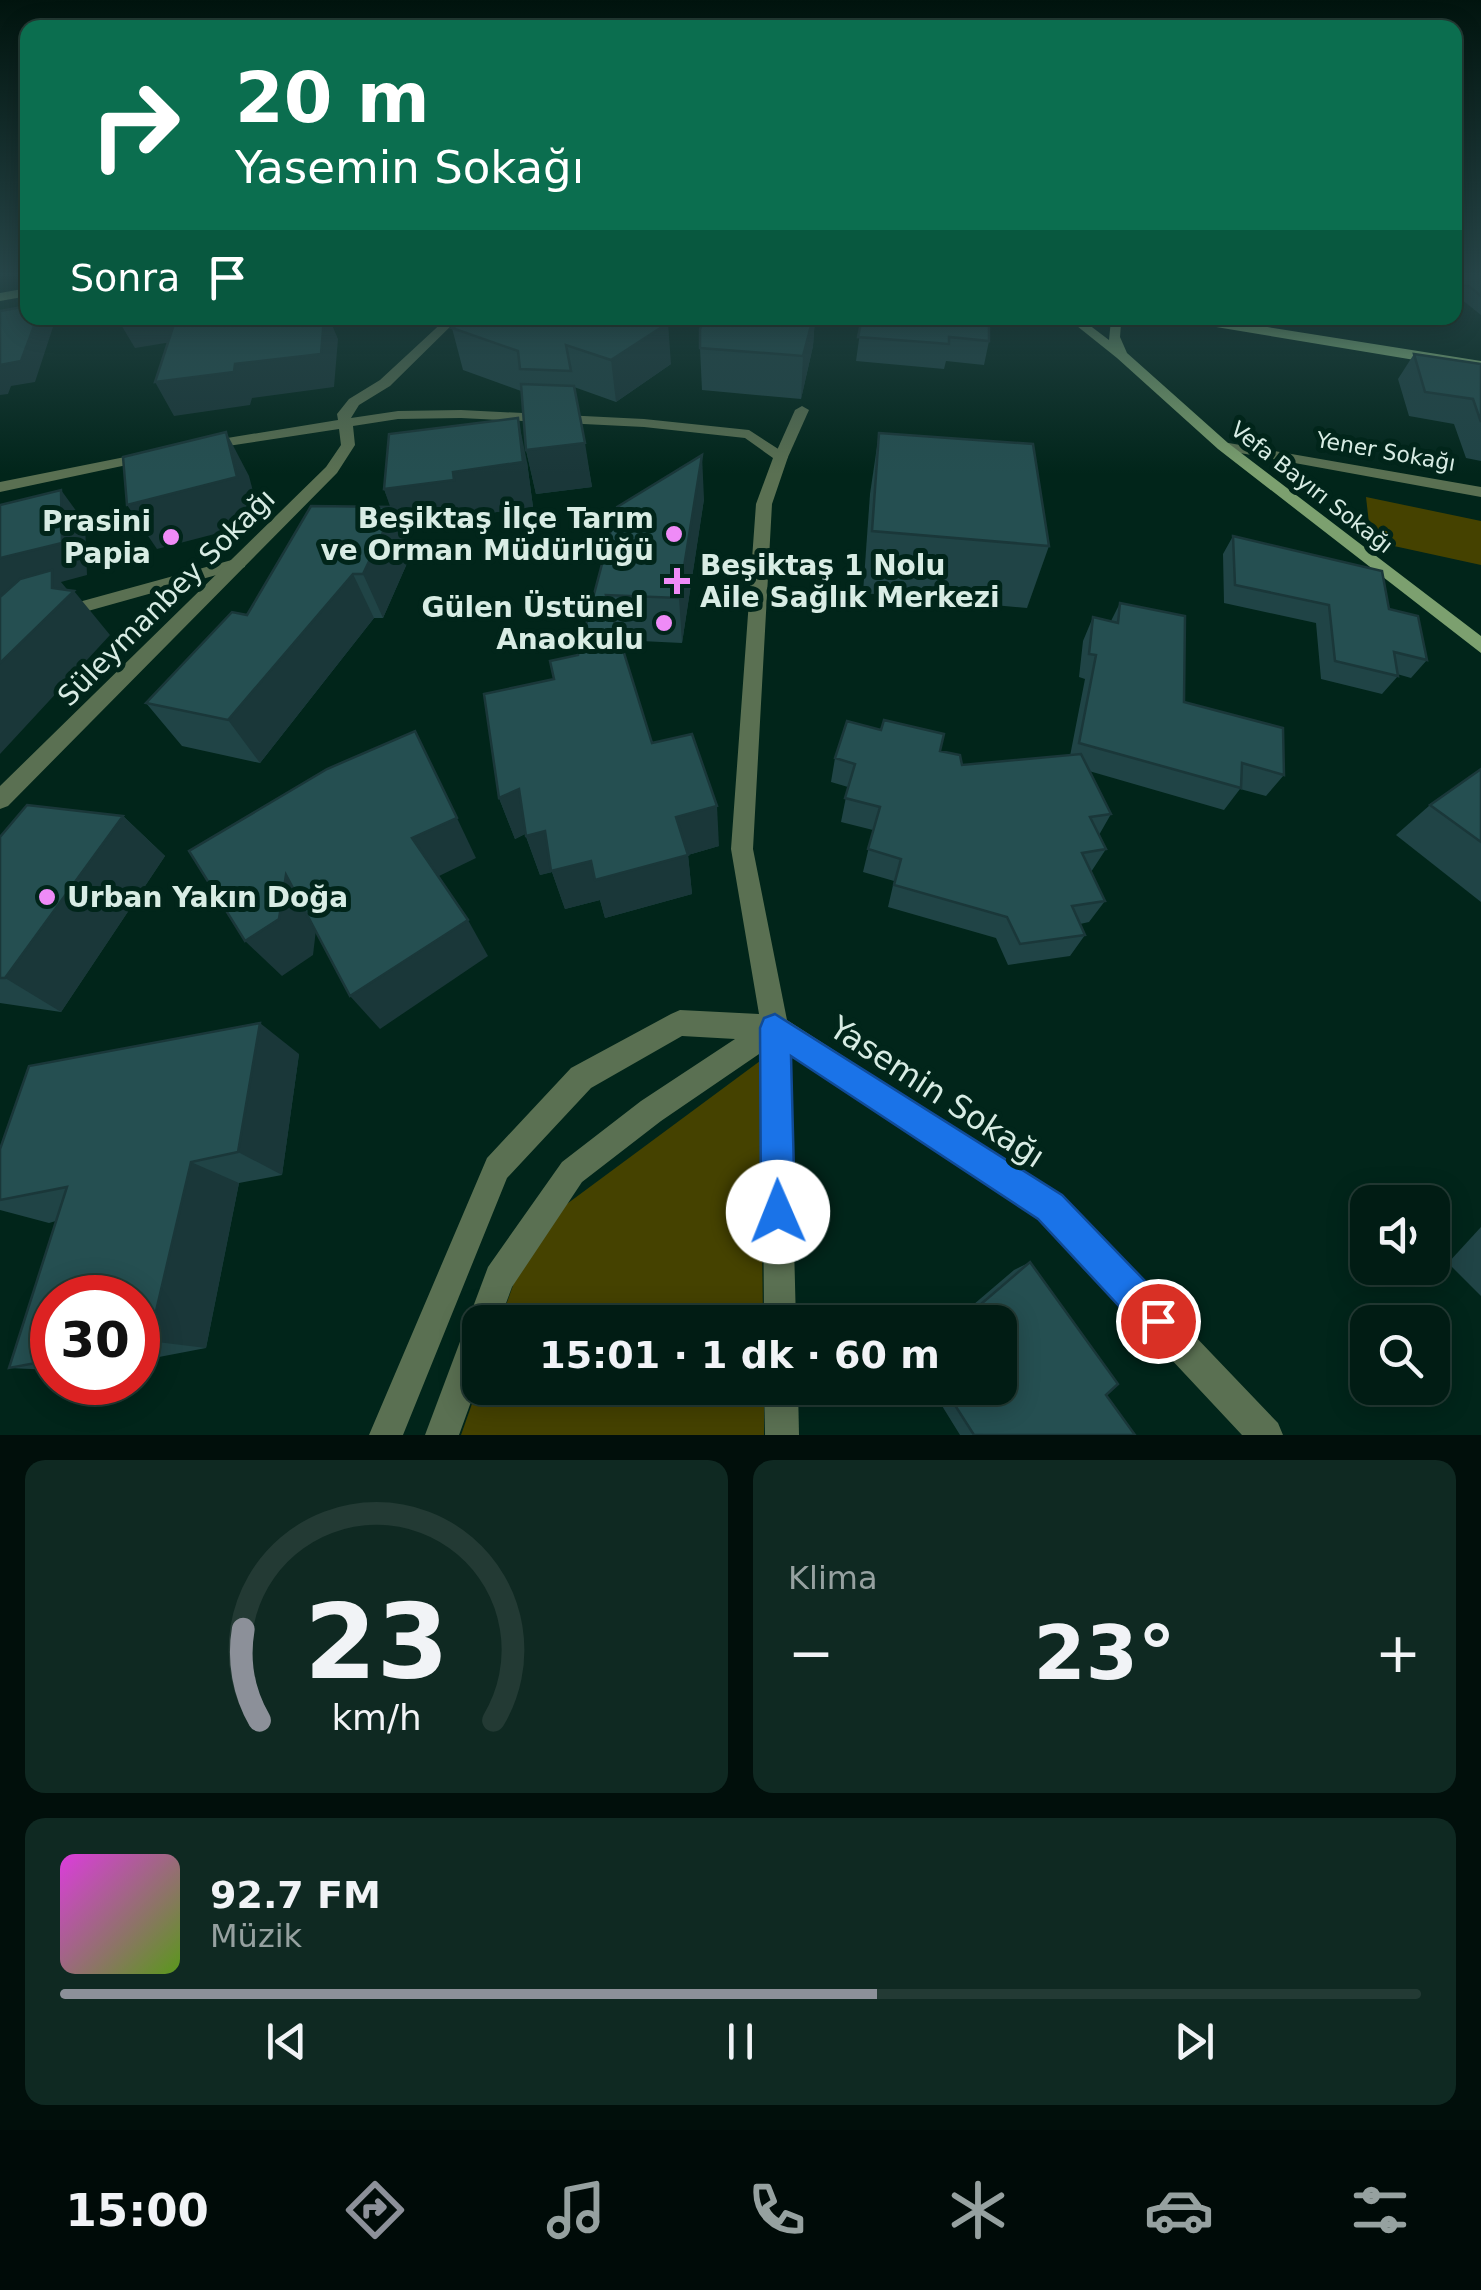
<!DOCTYPE html>
<html lang="tr">
<meta charset="utf-8">
<style>
:root{--surface:#011c14;--page:#0f2922;--text:#f1f3f6;--muted:#96a1a0;--line:#233a34;--accent:#8c9099}
body{margin:0;font-family:"DejaVu Sans",sans-serif;background:var(--page);color:var(--text);height:100vh;display:flex;flex-direction:column;font-size:38px;white-space:nowrap}
*{box-sizing:border-box;margin:0}
p{font-size:32px;color:var(--muted)}
.icon{flex:none;width:55px;height:55px;fill:none;stroke:currentColor;stroke-width:2;stroke-linecap:round;stroke-linejoin:round}
.map{position:relative;height:1435px;overflow:hidden}
.drawer{display:flex;flex-direction:column;gap:25px;padding:25px;background:#010f0b;flex:1}
.drawer>*{flex:none}
.hud{position:absolute;left:20px;top:20px;width:1442px;height:305px;border-radius:20px;box-shadow:0 5px 25px #0003,0 0 0 2px var(--line);background:#0b6e4f;color:#fff;overflow:hidden}
.buttons{position:absolute;left:1350px;top:1185px;display:grid;gap:20px}
.buttons a{display:grid;place-items:center;width:100px;height:100px;border-radius:20px;background:var(--surface);box-shadow:0 5px 25px #0003,0 0 0 2px var(--line);font-size:50px}
.speed{position:absolute;left:30px;top:1275px;display:flex;gap:20px;font-size:50px;font-weight:700;text-align:center}
.speed>*{display:grid;place-content:center;width:130px;height:130px;border-radius:50%;background:var(--surface);box-shadow:0 5px 25px #0003,0 0 0 2px var(--line);line-height:1}
.speed .limit{border:15px solid #d22;background:#fff;color:#111}
.pin{position:absolute;display:grid;place-items:center;width:85px;height:85px;color:#fff;margin:-42px;border:5px solid #fff;border-radius:50%;box-shadow:0 2px 10px #0007}
.me{position:absolute;width:110px;margin:-55px;rotate:359deg;stroke-linejoin:round;filter:drop-shadow(0 0 8px #0008)}
.turn{display:flex;align-items:center;gap:35px;height:210px;padding:0 50px;font-size:45px}
.turn .icon{width:130px;height:130px;stroke-width:2.5}
.turn b{display:block;font-size:70px;line-height:85px}
.then{display:flex;align-items:center;height:95px;padding:0 50px;background:#0003;gap:20px;font-size:38px}
.big{font-size:75px;font-weight:700;line-height:1.1}
.drawer .card{flex:1;display:flex;flex-direction:column;justify-content:center;gap:15px;min-width:0;padding:0 35px;border-radius:20px;background:var(--page)}
.drawer .dial{align-items:center;gap:0}
.dial svg{height:260px;overflow:visible;fill:none;stroke:var(--line);stroke-width:7;stroke-linecap:round;text-anchor:middle}
.dial text{fill:var(--text);stroke:none}
.song{display:flex;align-items:center;gap:30px}
.cover{width:120px;height:120px;border-radius:15px;background:linear-gradient(135deg,hsl(300 70% 55%),hsl(90 70% 35%))}
.played{height:10px;border-radius:5px;background:linear-gradient(90deg,var(--accent) 60%,var(--line) 60%)}
.keys{display:flex;justify-content:space-around;direction:ltr}
.heat{display:flex;justify-content:space-between;align-items:center;font-size:55px;direction:ltr}
.drawer .tiles{flex:1;display:grid;gap:25px;grid-template-columns:1fr 1fr}
.card:last-child{grid-column:span 2}
.trip{position:absolute;left:462px;top:1305px;width:555px;height:100px;border-radius:20px;background:var(--surface);box-shadow:0 5px 25px #0003,0 0 0 2px var(--line);font-weight:700;line-height:100px;text-align:center}
.tab-bar{display:flex;height:160px;justify-content:space-around;align-items:center;background:#000b08;color:var(--muted)}
.tab-bar .icon{width:70px;height:70px}
.tab-bar .active{color:var(--accent)}
.tab-bar b{font-size:45px;color:var(--text)}
.map>svg:first-child{display:block}
.green{fill:#454200}
.lines{fill:none;stroke-linecap:round;stroke-linejoin:round}
.lane{fill:#5a7052;fill-rule:evenodd}
.street{fill:#5a7052;fill-rule:evenodd}
.secondary{fill:#7ca06f;fill-rule:evenodd}
.primary{fill:#96c485;fill-rule:evenodd}
.wall{fill:#204446}
.shaded-wall{fill:#1a3739}
.building{fill:#254f51;stroke:#1a3739;stroke-width:2.5}
.route{fill:#1a73e8;stroke:#114b97;stroke-width:2.5}
.poi-dot{fill:#ef8bf7;stroke:#01251a;stroke-width:4}
.labels{text-anchor:middle;stroke-width:10;stroke-linejoin:round;paint-order:stroke}
.far-street-label{font-size:22px;fill:#d8ece4;stroke:#01251a}
.poi-label{font-size:28px;font-weight:bold;fill:#d8ece4;stroke:#01251a;text-anchor:end}
.street-label{font-size:28px;fill:#d8ece4;stroke:#01251a}
.near-street-label{font-size:32px;fill:#d8ece4;stroke:#01251a}
</style>
<div class="map">
<svg width="1481" height="1435" viewBox="0 0 1481 1435">
<rect width="100%" height="100%" fill="#01251a"/>
<g class="green">
<polygon points="1366,497 1481,521 1481,565 1371,541"/>
<polygon points="760,1061 763,1322 500,1322 533,1229"/>
<polygon points="480,1381 480,1388 764,1388 764,1435 461,1435"/>
</g>
<g class="lines">
<g class="lane">
<polygon points="802,406 809,410 788,457 786,460 776,460 774,457 795,410"/>
<polygon points="239,558 245,559 245,567 63,618 54,612 57,608"/>
</g>
<g class="street">
<polygon points="447,318 459,318 390,386 359,405 351,418 398,411 461,410 644,419 749,430 786,454 788,457 772,504 753,849 787,1020 1061,1196 1278,1423 1283,1435 1242,1435 1039,1218 789,1053 796,1322 764,1322 762,1052 661,1121 582,1182 512,1287 499,1322 480,1322 480,1377 459,1435 425,1435 488,1267 562,1162 641,1101 735,1039 682,1036 591,1088 507,1178 403,1435 369,1435 487,1158 571,1068 671,1014 680,1010 759,1014 731,849 756,504 773,458 745,438 644,427 461,418 398,419 353,426 355,445 337,473 8,806 0,809 0,786 326,467 341,445 339,429 208,449 201,445 203,442 338,420 337,414 349,399 380,380"/>
<polygon points="1223,442 1481,487 1481,497 1218,449 1218,443"/>
<polygon points="150,452 155,453 155,459 0,492 0,482"/>
<polygon points="764,1388 798,1388 799,1435 765,1435"/>
</g>
<polygon class="secondary" points="1067,318 1080,318 1109,340 1111,320 1128,318 1121,324 1120,337 1127,353 1228,443 1481,636 1481,653 1218,449 1117,358"/>
<g class="primary">
<polygon points="28,288 28,296 0,301 0,293"/>
<polygon points="1179,318 1211,318 1481,361 1481,371 1186,322"/>
</g>
</g>
<g class="wall">
<polygon points="1455,273 1481,273 1481,315 1461,299 1455,299"/>
<polygon points="705,318 815,318 813,346 801,399 702,390 700,348"/>
<polygon points="862,318 989,341 984,365 946,361 944,369 856,361"/>
<polygon points="562,322 671,364 616,402 574,387 592,487 536,494 526,450 521,391 463,370 452,328"/>
<polygon points="1414,354 1481,364 1481,461 1466,458 1454,424 1409,416 1398,379"/>
<polygon points="879,433 1049,546 1027,608 863,593 870,494"/>
<polygon points="527,462 533,507 467,516 467,524 405,533 412,552 383,618 374,618 260,763 182,746 146,703 247,615 391,507 384,489"/>
<polygon points="704,499 682,643 620,640 652,743 719,846 688,855 692,894 605,918 600,900 565,909 552,872 540,875 525,834 515,839 499,798 554,679 578,655 617,507"/>
<polygon points="1233,536 1389,609 1427,660 1411,678 1397,674 1398,676 1382,694 1321,679 1316,623 1224,603 1223,554"/>
<polygon points="1120,603 1184,702 1284,775 1266,796 1240,789 1224,810 1089,771 1111,814 1099,835 1106,849 1091,872 1105,901 1089,922 1080,924 1085,935 1070,956 1008,965 996,938 888,907 894,881 863,872 873,830 841,822 848,787 831,782 835,758 940,751 962,765 1070,756 1085,679 1079,677 1083,641 1093,617 1111,621"/>
<polygon points="1481,769 1481,902 1396,835 1430,805"/>
<polygon points="123,816 165,856 61,1012 0,1003 0,837"/>
<polygon points="299,1054 282,1175 239,1183 206,1348 138,1361 138,1298 52,1298 52,1370 9,1368 56,1221 49,1223 0,1210 0,1149"/>
<polygon points="1481,1227 1481,1296 1448,1263"/>
<polygon points="1030,1262 1106,1395 1135,1435 960,1435 931,1388 1000,1388 1000,1322 953,1322 1014,1270"/>
</g>
<g class="shaded-wall">
<polygon points="37,318 50,318 54,324 35,382 11,386 8,394 0,395 0,365"/>
<polygon points="117,318 186,318 196,338 135,348"/>
<polygon points="324,318 329,318 338,339 334,387 252,398 250,405 174,416 155,382 235,364"/>
<polygon points="813,318 815,318 813,346 801,399 803,356"/>
<polygon points="668,323 671,364 616,402 611,360"/>
<polygon points="518,418 527,462 533,507 467,516 467,524 405,533 412,552 383,618 363,574 392,512 384,489 453,472"/>
<polygon points="226,432 249,476 261,522 157,549 127,505"/>
<polygon points="585,443 592,487 536,494 526,450"/>
<polygon points="702,455 704,499 682,643 679,598"/>
<polygon points="61,490 85,523 87,575 61,582 71,594 74,591 110,635 0,754 0,558"/>
<polygon points="353,574 374,618 260,763 228,720"/>
<polygon points="519,789 533,830 515,839 499,798"/>
<polygon points="717,806 719,846 681,857 676,817"/>
<polygon points="123,816 165,856 61,1012 5,978"/>
<polygon points="457,818 476,858 435,878 412,838"/>
<polygon points="545,831 591,861 688,855 692,894 605,918 600,900 565,909 552,872 540,875 526,836"/>
<polygon points="286,875 318,913 313,955 282,976 245,941"/>
<polygon points="468,920 488,956 380,1029 350,996"/>
<polygon points="260,1023 299,1054 282,1175 238,1152"/>
<polygon points="191,1162 239,1183 206,1348 149,1341"/>
</g>
<g class="building">
<polygon points="1455,273 1481,273 1481,296 1469,286 1455,286"/>
<polygon points="28,306 28,318 37,318 21,361 0,365 0,311"/>
<polygon points="176,318 324,318 321,354 235,364 234,372 155,382"/>
<polygon points="472,318 561,318 562,322 569,318 651,318 668,323 611,360 566,345 571,371 520,369 518,351 452,328"/>
<polygon points="705,318 813,318 803,356 700,348 700,329"/>
<polygon points="862,318 989,318 989,341 949,337 949,344 858,337"/>
<polygon points="1414,354 1481,364 1481,422 1473,399 1425,392"/>
<polygon points="521,384 574,386 585,443 526,450"/>
<polygon points="518,418 523,462 453,472 454,480 384,489 389,434"/>
<polygon points="226,432 237,477 127,505 123,457"/>
<polygon points="879,433 1033,444 1049,546 872,531"/>
<polygon points="702,455 679,598 606,595 652,743 692,734 717,806 676,817 688,855 595,880 591,861 551,871 545,831 526,836 519,789 499,798 484,694 554,679 550,661 578,655 617,507"/>
<polygon points="61,490 62,543 0,558 0,505"/>
<polygon points="311,506 395,507 363,574 353,574 228,720 146,703 232,612 247,615"/>
<polygon points="1233,536 1382,571 1389,609 1418,616 1427,660 1394,652 1398,676 1335,661 1329,605 1235,585"/>
<polygon points="52,570 52,588 74,591 0,663 0,597 20,579"/>
<polygon points="1120,603 1185,616 1184,702 1283,728 1284,775 1242,763 1241,788 1079,743 1096,655 1089,654 1093,617 1118,623"/>
<polygon points="884,720 944,734 940,751 960,755 962,765 1081,754 1111,814 1090,817 1106,849 1082,853 1105,901 1072,906 1085,935 1020,944 1007,917 894,885 901,859 868,849 880,807 845,798 855,764 835,758 847,721 881,730"/>
<polygon points="415,731 457,818 412,838 468,920 350,996 286,875 279,919 245,941 189,851 327,769"/>
<polygon points="1481,769 1481,842 1430,805"/>
<polygon points="27,805 123,816 5,978 0,978 0,837"/>
<polygon points="260,1023 238,1152 191,1162 149,1341 138,1343 138,1298 52,1298 52,1360 9,1368 67,1187 0,1200 0,1149 29,1066"/>
<polygon points="1030,1262 1118,1384 1106,1395 1135,1435 974,1435 944,1388 1000,1388 1000,1322 960,1322"/>
</g>
<linearGradient id="sky" x2="0" y2="1"><stop stop-color="#01140e"/><stop offset="0.58" stop-color="#274649"/><stop offset="1" stop-color="#274649" stop-opacity="0"/></linearGradient>
<rect width="1481" height="474" fill="url(#sky)"/>
<polygon class="route" points="775,1014 1062,1195 1171,1308 1176,1321 1171,1334 1158,1339 1145,1334 1038,1219 791,1056 795,1212 790,1224 778,1229 766,1224 761,1212 760,1028 764,1018"/>
<g class="poi-dot">
<circle cx="674" cy="534" r="10"/>
<circle cx="171" cy="537" r="10"/>
<path d="M672 566h10v10h10v10h-10v10h-10v-10h-10v-10h10z"/>
<circle cx="664" cy="623" r="10"/>
<circle cx="47" cy="897" r="10"/>
</g>
<g class="labels">
<g class="far-street-label">
<text transform="translate(1386 451) rotate(10)" y="8">Yener Sokağı</text>
<text transform="translate(1312 487) rotate(38)" y="8">Vefa Bayırı Sokağı</text>
</g>
<g class="poi-label">
<text x="654" y="528">Beşiktaş İlçe Tarım<tspan x="654" dy="32">ve Orman Müdürlüğü</tspan></text>
<text x="151" y="531">Prasini<tspan x="151" dy="32">Papia</tspan></text>
<text x="700" y="575" text-anchor="start">Beşiktaş 1 Nolu<tspan x="700" dy="32">Aile Sağlık Merkezi</tspan></text>
<text x="644" y="617">Gülen Üstünel<tspan x="644" dy="32">Anaokulu</tspan></text>
<text x="67" y="907" text-anchor="start">Urban Yakın Doğa</text>
</g>
<g class="street-label">
<text transform="translate(166 597) rotate(-45)" y="10">Süleymanbey Sokağı</text>
</g>
<g class="near-street-label">
<text transform="translate(937 1092) rotate(33)" y="11">Yasemin Sokağı</text>
</g>
</g>
</svg>
<div class="buttons">
<a><svg class="icon" aria-label="sound" viewBox="0 0 24 24"><path d="M4 9h4l5-4v14l-5-4H4zM17 9q2 3 0 6"/></svg></a>
<a><svg class="icon" aria-label="search" viewBox="0 0 24 24"><circle cx="10" cy="10" r="6"/><path d="M15 15l6 6"/></svg></a>
</div>
<div class="speed"><div class="limit">30</div></div>
<div class="pin" style="left:1158px;top:1321px;background:#d93025"><svg class="icon" aria-label="arrive" viewBox="0 0 24 24"><path d="M6 21V4h12l-3 4 3 4H6"/></svg></div>
<svg class="me" style="left:778px;top:1212px" viewBox="-20 -20 40 40"><circle r="19" fill="#fff"/><path d="M0-13L10 11 0 6-10 11z" fill="#1a73e8"/></svg>
<div class="trip">15:01 · 1 dk · 60 m</div>
<div class="hud">
<div class="turn"><svg class="icon" aria-label="right" viewBox="0 0 24 24"><path d="M7 20v-9h11M14 6l5 5-5 5"/></svg><div><b>20 m</b>Yasemin Sokağı</div></div>
<div class="then">Sonra<svg class="icon" aria-label="arrive" viewBox="0 0 24 24"><path d="M6 21V4h12l-3 4 3 4H6"/></svg></div>
</div>
</div>
<section class="drawer">
<div class="tiles">
<div class="card dial"><svg viewBox="0 0 100 80">
<path d="M14 69A42 42 0 1 1 86 69"/>
<path d="M14 69A42 42 0 0 1 9 41" stroke="#8c9099"/>
<text x="50" y="56" font-size="32" font-weight="700">23</text>
<text x="50" y="72" font-size="11">km/h</text>
</svg></div>
<div class="card"><p>Klima</p>
<div class="heat"><a>−</a><b class="big">23°</b><a>+</a></div>
</div>
<div class="card">
<div class="song"><i class="cover"></i><div><b>92.7 FM</b><p>Müzik</p></div></div>
<div class="played"></div>
<div class="keys"><svg class="icon" aria-label="previous" viewBox="0 0 24 24"><path d="M18 5L8 12l10 7zM5 5v14"/></svg><svg class="icon" aria-label="pause" viewBox="0 0 24 24"><path d="M8 5v14M16 5v14"/></svg><svg class="icon" aria-label="next" viewBox="0 0 24 24"><path d="M6 5l10 7-10 7zM19 5v14"/></svg></div>
</div>
</div>
</section>
<nav class="tab-bar">
<b>15:00</b>
<svg class="icon active" aria-label="directions" viewBox="0 0 24 24"><path d="M12 3l9 9-9 9-9-9zM9 14v-3h6M13 9l2 2-2 2"/></svg>
<svg class="icon" aria-label="music" viewBox="0 0 24 24"><path d="M9 18V5l10-2v13"/><circle cx="6" cy="18" r="3"/><circle cx="16" cy="16" r="3"/></svg>
<svg class="icon" aria-label="phone" viewBox="0 0 24 24"><path d="M5 4h4l2 5-3 2q2 4 5 5l2-3 5 2v4C11 20 4 13 5 4z"/></svg>
<svg class="icon" aria-label="climate" viewBox="0 0 24 24"><path d="M12 3v18M4 7l16 10M4 17L20 7"/></svg>
<svg class="icon" aria-label="car" viewBox="0 0 24 24"><path d="M5 17H2v-5l4-1 3-4h7l3 4 3 1v5h-3M9 17h6M6 11h13"/><circle cx="7" cy="17" r="2"/><circle cx="17" cy="17" r="2"/></svg>
<svg class="icon" aria-label="filters" viewBox="0 0 24 24"><path d="M4 7h16M4 17h16"/><circle cx="9" cy="7" r="2"/><circle cx="15" cy="17" r="2"/></svg>
</nav>
